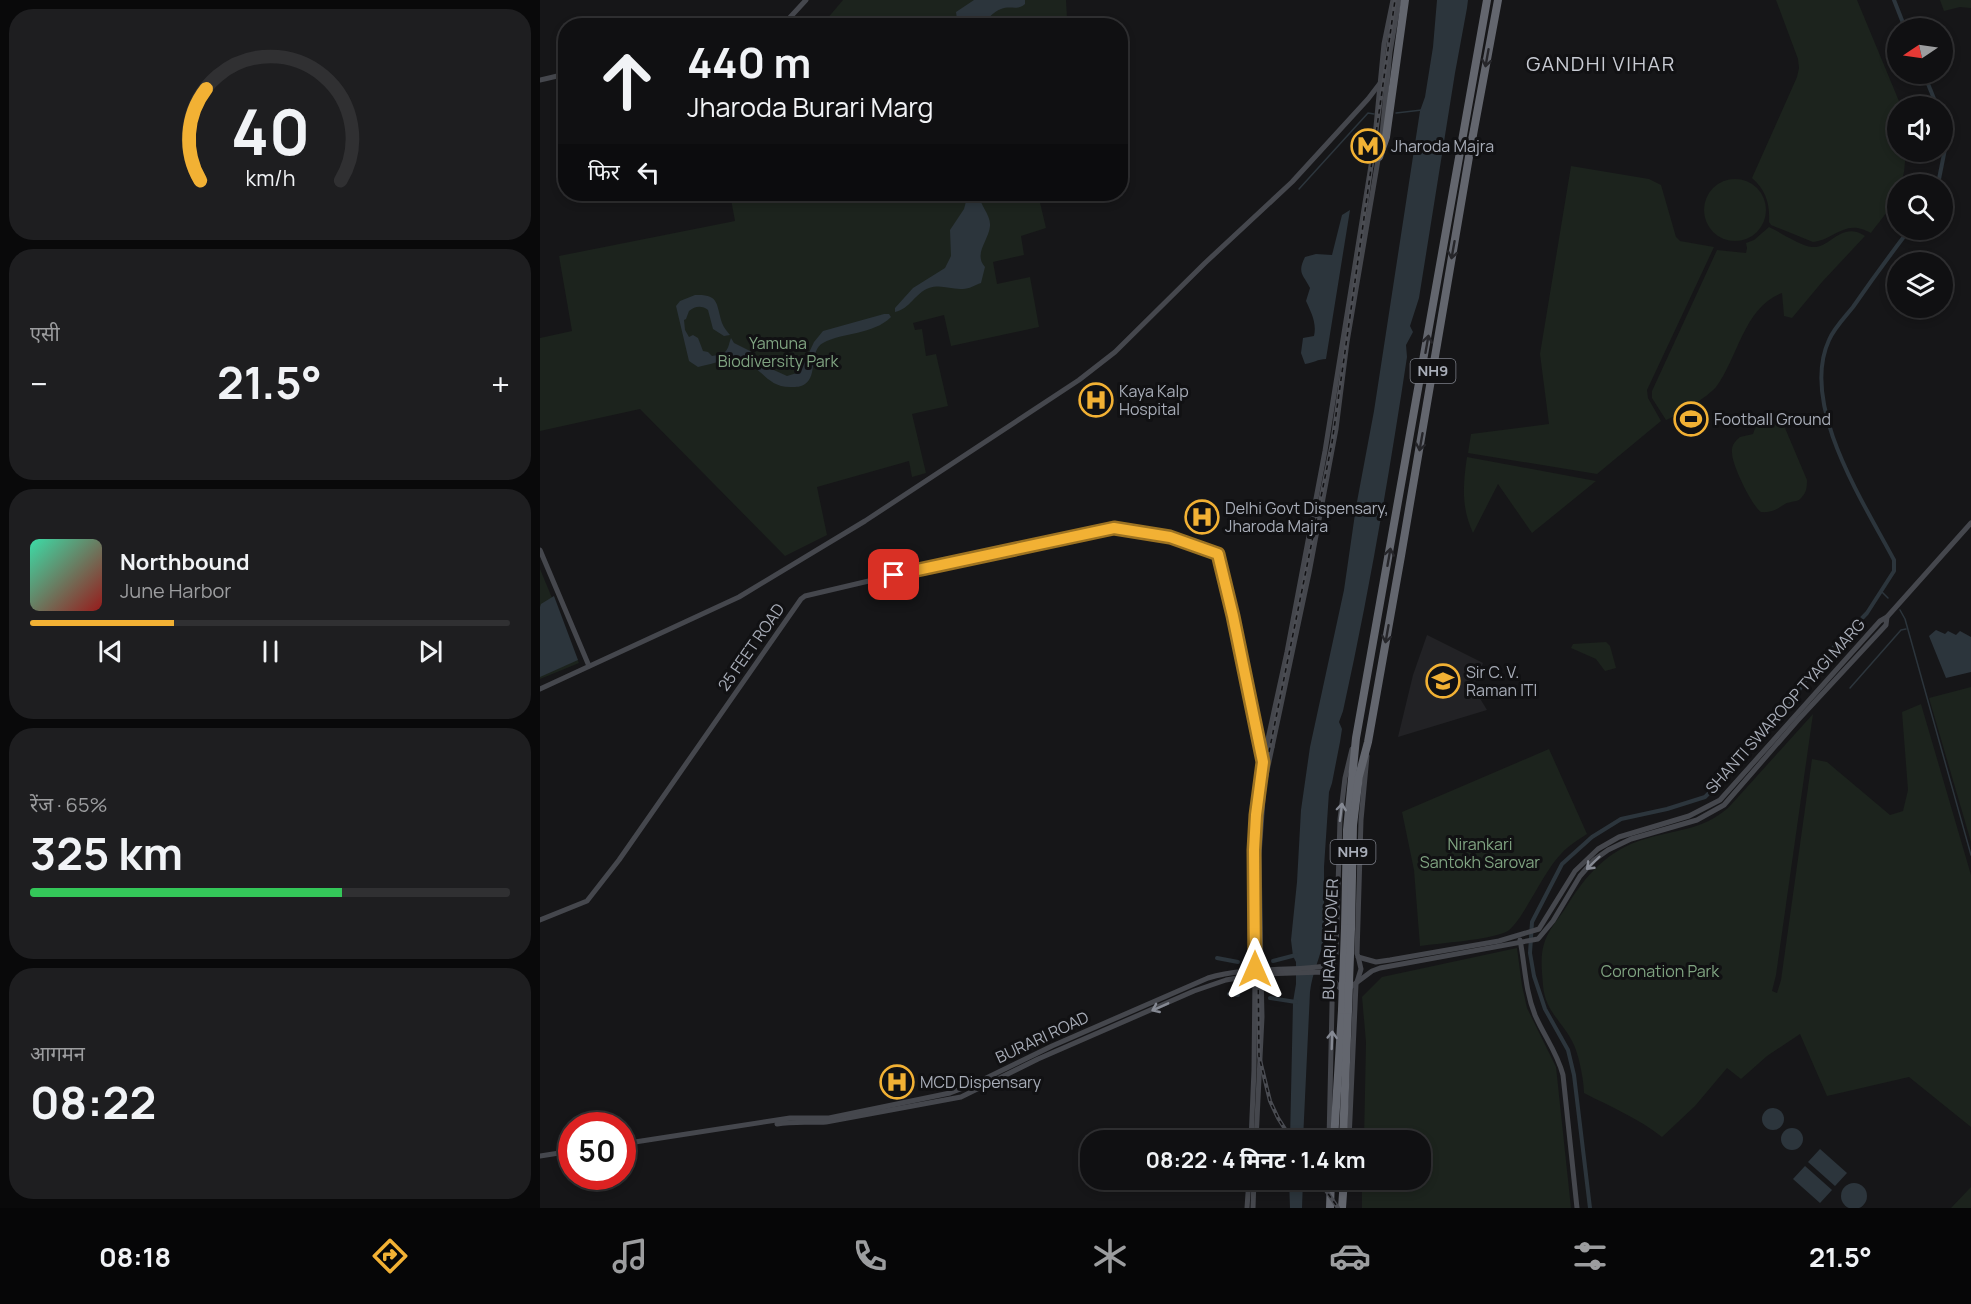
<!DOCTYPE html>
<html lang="hi">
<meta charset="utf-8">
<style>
:root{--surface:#101012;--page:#1e1e20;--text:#f1f3f6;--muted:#9c9d9f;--line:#303032;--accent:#f2b134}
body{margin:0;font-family:Manrope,"Noto Sans Devanagari",sans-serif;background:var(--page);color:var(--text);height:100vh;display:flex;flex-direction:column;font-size:22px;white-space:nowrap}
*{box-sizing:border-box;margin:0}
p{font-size:20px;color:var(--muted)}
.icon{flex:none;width:33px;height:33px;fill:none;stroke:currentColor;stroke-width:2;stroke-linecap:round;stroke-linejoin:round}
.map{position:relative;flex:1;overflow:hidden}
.details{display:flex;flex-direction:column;gap:9px;padding:9px;background:#09090a;width:540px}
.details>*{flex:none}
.top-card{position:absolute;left:18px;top:18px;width:570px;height:183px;border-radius:24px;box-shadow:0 3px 9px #0003,0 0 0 2px var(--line);background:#101012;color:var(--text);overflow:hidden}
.needle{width:39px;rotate:257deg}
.buttons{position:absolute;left:1347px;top:18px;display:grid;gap:12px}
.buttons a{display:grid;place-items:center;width:66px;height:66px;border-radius:50%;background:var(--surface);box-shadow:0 3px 9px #0003,0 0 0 2px var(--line);font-size:30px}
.speed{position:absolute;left:18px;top:1112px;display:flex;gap:12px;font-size:30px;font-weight:700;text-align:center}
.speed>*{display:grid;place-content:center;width:78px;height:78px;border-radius:50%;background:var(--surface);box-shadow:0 3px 9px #0003,0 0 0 2px var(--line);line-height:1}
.speed .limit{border:9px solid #d22;background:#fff;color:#111}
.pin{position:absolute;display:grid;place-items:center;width:51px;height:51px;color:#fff;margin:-26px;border-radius:12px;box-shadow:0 3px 9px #0006}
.me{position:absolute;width:66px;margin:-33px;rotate:0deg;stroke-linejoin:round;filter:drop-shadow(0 0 4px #0008)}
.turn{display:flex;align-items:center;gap:21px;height:126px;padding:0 30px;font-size:27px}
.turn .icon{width:78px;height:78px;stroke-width:2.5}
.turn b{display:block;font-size:42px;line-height:51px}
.then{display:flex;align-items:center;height:57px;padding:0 30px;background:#0003;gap:12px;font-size:22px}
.big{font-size:45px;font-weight:700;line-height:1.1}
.details .tile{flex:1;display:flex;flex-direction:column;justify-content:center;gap:9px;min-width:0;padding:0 21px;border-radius:24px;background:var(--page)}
.details .dial{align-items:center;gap:0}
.dial svg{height:156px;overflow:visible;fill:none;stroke:var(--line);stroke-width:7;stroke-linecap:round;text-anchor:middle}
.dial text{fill:var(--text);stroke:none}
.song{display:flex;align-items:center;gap:18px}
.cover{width:72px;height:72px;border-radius:9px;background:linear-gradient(135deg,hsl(160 70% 55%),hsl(0 70% 35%))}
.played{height:6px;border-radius:3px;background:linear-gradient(90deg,var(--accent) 30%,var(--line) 30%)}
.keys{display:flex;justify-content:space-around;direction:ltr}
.heat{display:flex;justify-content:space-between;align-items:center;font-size:33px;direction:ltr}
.charge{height:9px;border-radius:4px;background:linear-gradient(90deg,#34c759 65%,var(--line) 0)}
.trip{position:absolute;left:540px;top:1130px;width:351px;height:60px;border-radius:24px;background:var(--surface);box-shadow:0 3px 9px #0003,0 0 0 2px var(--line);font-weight:700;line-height:60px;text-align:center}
.tab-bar{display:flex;height:96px;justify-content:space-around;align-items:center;background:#060607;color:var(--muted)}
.tab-bar .icon{width:42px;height:42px}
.tab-bar .active{color:var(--accent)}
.tab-bar b{font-size:27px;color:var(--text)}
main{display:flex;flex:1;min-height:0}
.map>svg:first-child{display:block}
.built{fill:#222225}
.green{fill:#1c231d}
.water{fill:#2c353c}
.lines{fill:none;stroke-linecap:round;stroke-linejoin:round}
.stream{stroke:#2c353c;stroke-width:1.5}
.canal{stroke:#2c353c;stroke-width:4}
.secondary{stroke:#45474d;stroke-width:5}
.highway{stroke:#63666e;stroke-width:8}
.rail-casing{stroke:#4a4c52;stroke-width:4}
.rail{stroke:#111113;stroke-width:1.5;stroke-dasharray:4.5;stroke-linecap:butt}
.highway-bridge{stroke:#63666e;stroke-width:8}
.oneway{stroke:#26262a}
.oneway2{stroke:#858993}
.route-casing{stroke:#9d7322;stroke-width:15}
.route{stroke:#f2b134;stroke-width:10}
.labels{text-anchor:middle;stroke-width:6;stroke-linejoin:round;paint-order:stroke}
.shield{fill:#111113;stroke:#7b7e86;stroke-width:1.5}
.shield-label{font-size:15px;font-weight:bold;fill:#a8adb8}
.poi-label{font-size:16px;fill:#a8adb8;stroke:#111113;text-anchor:start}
.park-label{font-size:16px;fill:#7fa381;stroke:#111113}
.street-label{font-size:16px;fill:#a8adb8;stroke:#111113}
.quarter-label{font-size:20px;letter-spacing:1.5px;fill:#c9ccd4;stroke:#111113}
</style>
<main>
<section class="details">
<div class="tile dial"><svg viewBox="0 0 100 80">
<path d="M14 69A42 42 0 1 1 86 69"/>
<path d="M14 69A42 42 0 0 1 17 22" stroke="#f2b134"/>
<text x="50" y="56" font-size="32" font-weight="700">40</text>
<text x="50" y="72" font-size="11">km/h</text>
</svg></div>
<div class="tile"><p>एसी</p>
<div class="heat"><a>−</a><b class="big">21.5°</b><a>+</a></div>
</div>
<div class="tile">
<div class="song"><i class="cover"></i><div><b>Northbound</b><p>June Harbor</p></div></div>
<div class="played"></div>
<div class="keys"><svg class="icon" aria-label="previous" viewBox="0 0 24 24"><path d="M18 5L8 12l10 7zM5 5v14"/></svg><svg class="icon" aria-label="pause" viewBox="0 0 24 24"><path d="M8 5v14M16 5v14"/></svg><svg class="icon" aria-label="next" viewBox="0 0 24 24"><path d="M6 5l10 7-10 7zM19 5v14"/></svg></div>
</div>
<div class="tile"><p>रेंज · 65%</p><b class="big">325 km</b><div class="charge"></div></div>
<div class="tile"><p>आगमन</p><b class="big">08:22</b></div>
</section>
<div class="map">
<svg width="1431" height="1208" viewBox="0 0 1431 1208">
<rect width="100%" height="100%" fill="#161618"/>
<g class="built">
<polygon points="887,635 943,663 933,687 947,710 858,737 873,675"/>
<polygon points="370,1071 373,1086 362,1092 346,1095 342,1078"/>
</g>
<g class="green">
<polygon points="303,0 526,0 527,18 465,25 281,26"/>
<path d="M1236,0H1317L1361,106H1358V152H1366L1364,172L1361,184H1358C1358,202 1341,219 1331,233C1305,218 1296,239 1273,242L1231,225L1229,222C1230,204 1226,190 1212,178L1257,77L1259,68L1258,59Z"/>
<polygon points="1400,0 1431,0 1431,8 1420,7 1404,11"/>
<polygon points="1031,166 1109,179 1121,185 1136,237 1140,241 1174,247 1107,390 1108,398 1121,421 1057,474 928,453 931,434 1009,424 1000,354"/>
<circle cx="1195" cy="210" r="31"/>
<polygon points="190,194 498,194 506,228 481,236 484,255 453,262 457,284 490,277 499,327 411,346 404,315 373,323 375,330 382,329 386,356 396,354 408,406 372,414 386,473 372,477 369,461 277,487 287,535 245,556 100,409 0,431 0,338 32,331 19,256 195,221"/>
<path d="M1229,227C1240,232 1261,246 1272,247C1290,249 1301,220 1325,236L1282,282L1252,318L1244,316L1242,293C1204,307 1198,358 1176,387C1169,396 1137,416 1126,420L1112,398V391L1177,250L1206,253L1207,248L1206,243L1214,240Z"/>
<polygon points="1160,402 1167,412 1163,415 1168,422 1147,437 1135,420"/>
<path d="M1232,419L1240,422L1245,428L1267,480C1267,489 1266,494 1259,500C1254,502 1248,502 1245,504C1237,509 1232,513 1221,512C1212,506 1192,465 1192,453C1191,446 1195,441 1200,437L1213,434C1216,424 1222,420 1232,419Z"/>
<path d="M927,457L1056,481L992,533L958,484L933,533C921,507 923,484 927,457Z"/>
<polygon points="0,569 39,663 0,679"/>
<polygon points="1066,642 1070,646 1076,668 1065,671 1056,659 1031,648 1033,644"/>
<polygon points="1431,687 1431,842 1389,698"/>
<path d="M1381,704L1431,875V1127L1369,1077L1287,1096L1260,1034L1227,1056L1201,1079L1187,1068L1155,1106L1122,1137C1098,1118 1071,1107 1044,1093C1044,1081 1039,1056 1034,1045C1024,1022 1005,1013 1003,985C1002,972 1000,956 1004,944C1007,932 1018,919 1025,909C1045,876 1067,850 1105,839C1137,829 1162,831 1189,807L1273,714L1236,975L1232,991L1237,993L1241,980L1272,759L1287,762L1350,815L1363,811L1368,790L1362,712Z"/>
<path d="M1009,749L1047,834C1038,840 1028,846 1021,854C1004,870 981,925 966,932C947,940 902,943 880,946L874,870L862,812Z"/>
<polygon points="977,948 982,986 987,1008 1016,1067 1031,1208 822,1208 822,1179 880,1179 880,1140 824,1140 826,1042 822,997 842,977"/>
<polygon points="1431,1187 1431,1208 1411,1208"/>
</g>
<g class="water">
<path d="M434,0H485V4C478,11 470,5 461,9C453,12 447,20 441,25H421L417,19L416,12Z"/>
<path d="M897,0H928L927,8L915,73L879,298L870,326L873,332L866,345L867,357C849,476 829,593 803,711L799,722L802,729L800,742L792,783L789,792L784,867V938C781,956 772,973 770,992L763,1140H750L753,1002L756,984V962L753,956L751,940L757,882L761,810L770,747L804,590L816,507L834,411L880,111L885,97L893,47Z"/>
<path d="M428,194H439C440,206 451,215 450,226C449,240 433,254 445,267L441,283C435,285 429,289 423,289C411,290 402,284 389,288C375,293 370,309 355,312V308L373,288L405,268L411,256L410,230L424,209Z"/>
<path d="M810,210L786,359C778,359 773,363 765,364L761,353L763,338L774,336C777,323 771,312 766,301L770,288C763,274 757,273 765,257L776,254L792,255L802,215Z"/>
<path d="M155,295C179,294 176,303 182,323C184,328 187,331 190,335L184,336L173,329L168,310C162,305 155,306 149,311L146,319L144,320L145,330L149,337L153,335L158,338L163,351L168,352L172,356C189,354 187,349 191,338L194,343L210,351L225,366L247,376L260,372L274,342L283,331L344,314H349L351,317C333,335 303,332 283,343C269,350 278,376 265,384C261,387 256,387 252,387C227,388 223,368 204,362C190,357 172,364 158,367L149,361L136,306L140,301Z"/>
<polygon points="14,596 38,660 0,677 0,607 1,604"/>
<polygon points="1396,630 1405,634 1408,631 1416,635 1420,631 1431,637 1431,672 1406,678 1389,636"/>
<circle cx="1233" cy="1119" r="11"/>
<circle cx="1252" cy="1139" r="11"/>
<polygon points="1280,1149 1307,1173 1295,1186 1268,1162"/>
<polygon points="1265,1166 1292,1190 1280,1203 1253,1179"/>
<polygon points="749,1179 763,1179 762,1208 750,1208"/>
<circle cx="1314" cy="1196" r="13"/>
</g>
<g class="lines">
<g class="stream">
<polyline points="856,113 882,110"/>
<polyline points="759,189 828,113 834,114"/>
<polyline points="1341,591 1348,598"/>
<polyline points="1360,610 1365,619 1431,855"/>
<polyline points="1310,688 1361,630 1366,629"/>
</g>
<g class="canal">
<polyline points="1354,0 1365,28"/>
<polyline points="1384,74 1397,106"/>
<polyline points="1398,184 1406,144 1402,130"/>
<polyline points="677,958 698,962"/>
<polyline points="733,961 756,955"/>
<polyline points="689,994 698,995"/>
<polyline points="730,998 756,1002"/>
<path d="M1050,1208L1034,1075L1028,1050L1005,1009L994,976L990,953L992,922L1022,864L1052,837L1081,819L1127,809L1165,797L1184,778L1245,712L1272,670L1327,613L1354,571V560C1324,503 1259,405 1289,340C1294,328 1305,317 1313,307C1331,281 1350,255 1369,230"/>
</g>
<g class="secondary">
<polyline points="242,26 266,0"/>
<polyline points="0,80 26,74"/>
<polyline points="841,144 850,52 859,0"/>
<polyline points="0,550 49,666"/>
<polyline points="0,689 199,597 325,521 539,380 575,352 665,263 752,182 828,99 841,82"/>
<polyline points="718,739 722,758"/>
<polyline points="0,920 47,901 79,860 261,599 265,596 367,572 574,528 630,537 674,552 679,555 718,739 732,747"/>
<path d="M980,940C985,965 985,990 995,1015C1004,1036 1017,1052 1023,1075L1037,1208"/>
<polyline points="817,954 821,820 827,756"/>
<polyline points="818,957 836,962 850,960 959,941 999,929 1035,871 1058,849 1079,837 1149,816 1180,800 1340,621 1347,617 1431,523"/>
<polyline points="715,969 714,850 721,771 747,652 785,451 834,147 844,44 853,0"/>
<polyline points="721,969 719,855 724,785 769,573 796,429 807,342 839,154"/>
<polyline points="794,981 800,988 808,989 832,971 840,968 998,939 1013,921 1040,876 1054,860 1068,850 1091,839 1157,820 1184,805 1257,721 1346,625 1347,617"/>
<polyline points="817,982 821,969 818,956"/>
<path d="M237,1124C254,1121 270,1123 286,1122L421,1097L498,1059L654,991L686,980L720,974L783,972L793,978"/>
<polyline points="711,1140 714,1070 715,975"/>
<polyline points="716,1140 722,1017 721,974"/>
<polyline points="789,1140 793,961"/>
<polyline points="809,1140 816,984"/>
<path d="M82,1144L250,1118H289L410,1093L436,1083L512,1046L668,978C707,966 747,972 786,966L796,954L800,819L805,778L812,749"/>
<polyline points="0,1156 32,1151"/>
<polyline points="707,1208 709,1179"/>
<polyline points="713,1208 714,1179"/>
</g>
<g class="highway">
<polyline points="839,157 846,137 865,0"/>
<polyline points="805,928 807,830 816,738 947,0"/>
<polyline points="811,928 813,825 819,776 828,742 861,556 930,151 958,0"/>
<polyline points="794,1140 802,1010"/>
<polyline points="803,1140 808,1010"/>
<polyline points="790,1208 791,1179"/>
<polyline points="802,1208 804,1179"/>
</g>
<defs>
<g id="rail">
<polyline points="752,1140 738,1118 730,1101 719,1056 717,870 719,816 728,757 792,443 855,0"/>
<polyline points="778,1179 798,1208"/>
</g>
</defs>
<use href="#rail" class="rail-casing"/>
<use href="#rail" class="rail"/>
<g class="highway-bridge">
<polyline points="802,1010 805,928"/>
<polyline points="808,1010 811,928"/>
</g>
</g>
<defs><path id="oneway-shaft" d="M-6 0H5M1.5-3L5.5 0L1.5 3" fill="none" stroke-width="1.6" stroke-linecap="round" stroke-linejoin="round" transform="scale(1.5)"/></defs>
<g class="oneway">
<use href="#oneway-shaft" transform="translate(947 58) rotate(100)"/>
<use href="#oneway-shaft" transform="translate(913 250) rotate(100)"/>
<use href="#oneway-shaft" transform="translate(887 344) rotate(-80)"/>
<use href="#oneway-shaft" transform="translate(881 442) rotate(100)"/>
<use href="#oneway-shaft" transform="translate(849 557) rotate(-80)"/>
<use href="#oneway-shaft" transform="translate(847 634) rotate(100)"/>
</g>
<g class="oneway2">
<use href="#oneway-shaft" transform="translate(801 812) rotate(-83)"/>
<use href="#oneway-shaft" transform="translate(1053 863) rotate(136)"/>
<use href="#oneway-shaft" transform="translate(620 1007) rotate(156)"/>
<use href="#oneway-shaft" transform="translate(792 1040) rotate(-88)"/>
</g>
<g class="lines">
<defs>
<polyline id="route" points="354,575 574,528 630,537 678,554 693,616 723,762 716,815 714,850 715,969"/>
</defs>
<use href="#route" class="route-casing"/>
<use href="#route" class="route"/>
</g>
<defs>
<symbol id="metro-ring" viewBox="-11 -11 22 22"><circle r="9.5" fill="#111113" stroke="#f2b134" stroke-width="1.5"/><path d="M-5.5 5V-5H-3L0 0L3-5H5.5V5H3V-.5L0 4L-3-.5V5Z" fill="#f2b134"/></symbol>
<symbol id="hospital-ring" viewBox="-11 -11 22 22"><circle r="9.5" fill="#111113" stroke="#f2b134" stroke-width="1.5"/><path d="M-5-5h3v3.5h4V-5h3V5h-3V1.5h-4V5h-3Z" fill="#f2b134"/></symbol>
<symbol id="stadium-ring" viewBox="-11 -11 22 22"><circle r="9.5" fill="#111113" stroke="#f2b134" stroke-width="1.5"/><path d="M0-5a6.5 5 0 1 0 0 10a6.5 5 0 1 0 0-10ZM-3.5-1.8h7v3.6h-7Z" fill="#f2b134"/></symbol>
<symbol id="university-ring" viewBox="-11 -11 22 22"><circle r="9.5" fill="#111113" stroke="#f2b134" stroke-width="1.5"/><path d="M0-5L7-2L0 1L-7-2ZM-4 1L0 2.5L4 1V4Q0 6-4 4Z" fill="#f2b134"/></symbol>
</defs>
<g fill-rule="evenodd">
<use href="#metro-ring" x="809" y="127" width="38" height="38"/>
<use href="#hospital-ring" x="537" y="381" width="38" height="38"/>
<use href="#stadium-ring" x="1132" y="400" width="38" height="38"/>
<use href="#hospital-ring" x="643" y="498" width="38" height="38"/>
<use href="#university-ring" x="884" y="662" width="38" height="38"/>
<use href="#hospital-ring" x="338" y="1063" width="38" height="38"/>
</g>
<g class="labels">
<g class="shield">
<rect x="870.5" y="359" width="45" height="24" rx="4.5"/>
<rect x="790.5" y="840" width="45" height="24" rx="4.5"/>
</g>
<g class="shield-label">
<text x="893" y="376">NH9</text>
<text x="813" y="857">NH9</text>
</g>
<g class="poi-label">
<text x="851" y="152">Jharoda Majra</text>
<text x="579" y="397">Kaya Kalp<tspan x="579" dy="18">Hospital</tspan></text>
<text x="1174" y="425">Football Ground</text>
<text x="685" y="514">Delhi Govt Dispensary,<tspan x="685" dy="18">Jharoda Majra</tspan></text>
<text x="926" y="678">Sir C. V.<tspan x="926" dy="18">Raman ITI</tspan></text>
<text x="380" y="1088">MCD Dispensary</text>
</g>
<g class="park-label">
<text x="238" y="349">Yamuna<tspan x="238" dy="18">Biodiversity Park</tspan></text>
<text x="940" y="850">Nirankari<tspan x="940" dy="18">Santokh Sarovar</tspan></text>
<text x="1120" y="977">Coronation Park</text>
</g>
<g class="street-label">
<text transform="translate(211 647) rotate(-55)" y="6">25 FEET ROAD</text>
<text transform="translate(1245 706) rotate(-48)" y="6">SHANTI SWAROOP TYAGI MARG</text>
<text transform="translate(790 939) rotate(-88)" y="6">BURARI FLYOVER</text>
<text transform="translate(502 1037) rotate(-25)" y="6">BURARI ROAD</text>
</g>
<g class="quarter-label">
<text x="1061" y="71">GANDHI VIHAR</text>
</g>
</g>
</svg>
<div class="buttons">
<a><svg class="needle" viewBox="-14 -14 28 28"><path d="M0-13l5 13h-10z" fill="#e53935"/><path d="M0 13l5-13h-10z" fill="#9c9d9f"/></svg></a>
<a><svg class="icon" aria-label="sound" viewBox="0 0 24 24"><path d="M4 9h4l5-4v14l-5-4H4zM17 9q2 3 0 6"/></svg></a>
<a><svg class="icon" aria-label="search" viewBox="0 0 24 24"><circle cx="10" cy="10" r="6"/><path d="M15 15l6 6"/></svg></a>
<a><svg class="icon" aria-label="layers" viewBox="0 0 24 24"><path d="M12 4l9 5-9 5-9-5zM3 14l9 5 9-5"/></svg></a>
</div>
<div class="speed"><div class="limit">50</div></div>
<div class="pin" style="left:354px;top:575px;background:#d93025"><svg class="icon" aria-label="arrive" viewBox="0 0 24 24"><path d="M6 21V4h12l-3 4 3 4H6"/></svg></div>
<svg class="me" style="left:715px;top:969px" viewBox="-20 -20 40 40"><path d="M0-17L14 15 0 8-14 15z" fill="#f2b134" stroke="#fff" stroke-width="4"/></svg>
<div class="trip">08:22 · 4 मिनट · 1.4 km</div>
<div class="top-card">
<div class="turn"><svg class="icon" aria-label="ahead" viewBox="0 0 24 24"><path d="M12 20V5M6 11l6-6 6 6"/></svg><div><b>440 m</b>Jharoda Burari Marg</div></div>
<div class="then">फिर<svg class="icon" aria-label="left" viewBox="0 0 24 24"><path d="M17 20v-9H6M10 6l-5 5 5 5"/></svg></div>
</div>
</div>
</main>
<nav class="tab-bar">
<b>08:18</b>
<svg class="icon active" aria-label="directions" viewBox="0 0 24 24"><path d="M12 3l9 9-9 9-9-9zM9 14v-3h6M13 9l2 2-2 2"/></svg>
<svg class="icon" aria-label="music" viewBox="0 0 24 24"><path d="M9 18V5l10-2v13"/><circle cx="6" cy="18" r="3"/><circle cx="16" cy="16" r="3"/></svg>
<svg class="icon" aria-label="phone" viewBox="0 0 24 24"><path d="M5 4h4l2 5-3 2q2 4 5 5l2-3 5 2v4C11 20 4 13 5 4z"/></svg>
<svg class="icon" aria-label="climate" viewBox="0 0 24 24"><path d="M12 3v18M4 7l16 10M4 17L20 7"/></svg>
<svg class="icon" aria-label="car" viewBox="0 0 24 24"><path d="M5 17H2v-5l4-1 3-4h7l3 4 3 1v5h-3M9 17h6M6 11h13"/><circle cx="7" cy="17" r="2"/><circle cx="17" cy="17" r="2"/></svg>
<svg class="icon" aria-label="filters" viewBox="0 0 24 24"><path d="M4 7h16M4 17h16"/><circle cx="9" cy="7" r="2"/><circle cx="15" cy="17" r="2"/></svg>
<b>21.5°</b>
</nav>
